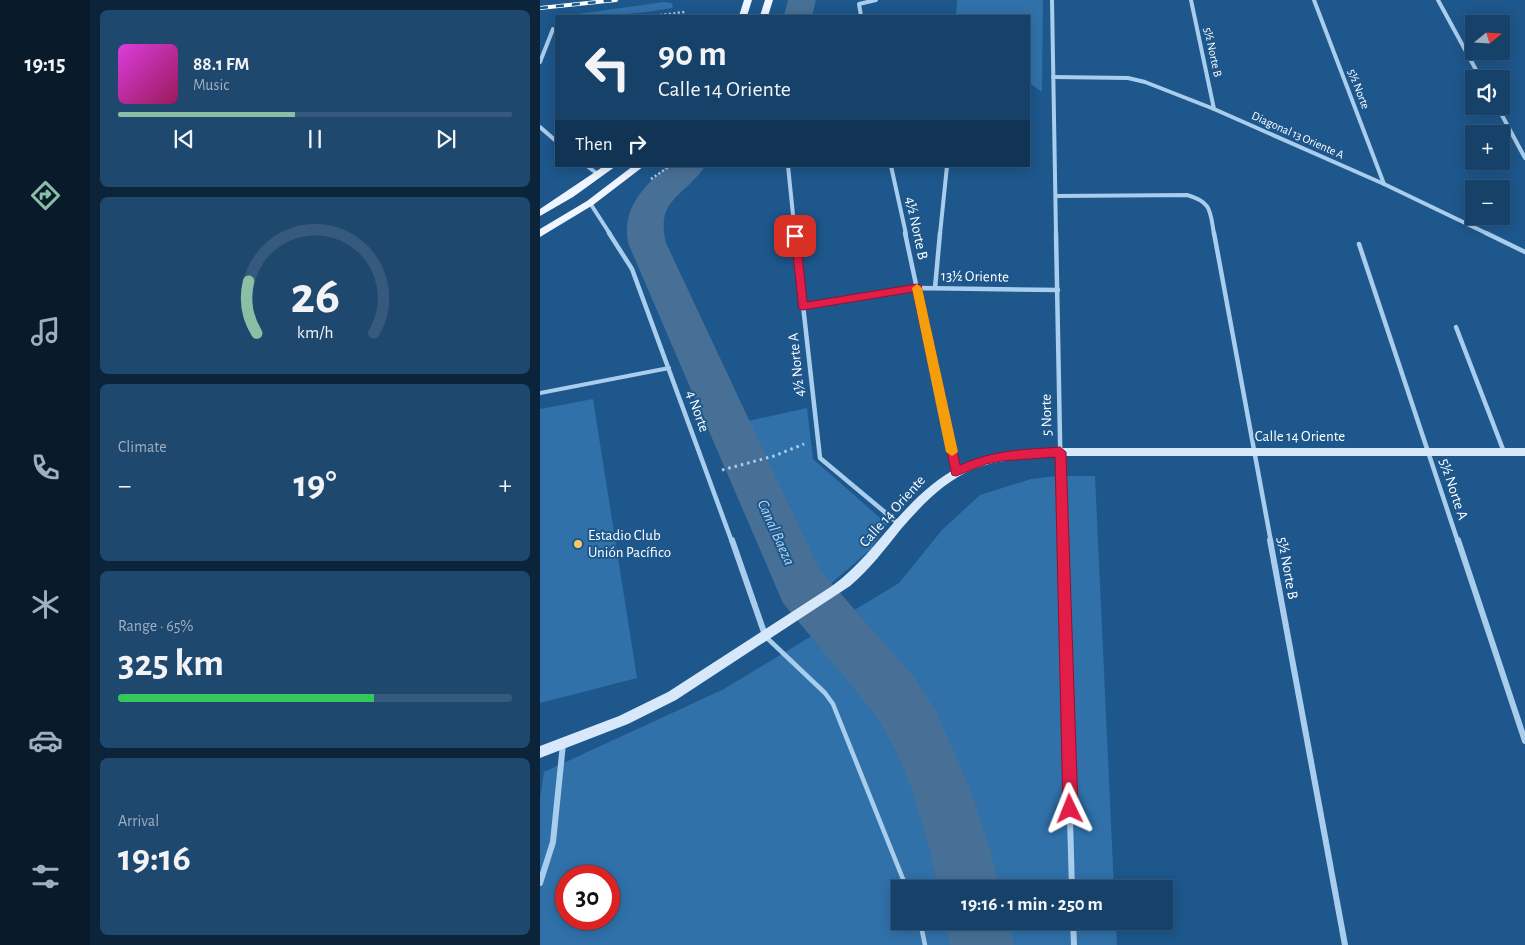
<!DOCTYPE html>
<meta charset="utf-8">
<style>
:root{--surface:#164169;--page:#1f486f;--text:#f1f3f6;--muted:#9eafc0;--line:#355a7d;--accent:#8abfa5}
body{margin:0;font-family:"Alegreya Sans",sans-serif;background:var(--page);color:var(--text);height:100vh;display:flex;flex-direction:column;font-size:19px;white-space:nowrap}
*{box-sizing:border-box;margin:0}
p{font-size:16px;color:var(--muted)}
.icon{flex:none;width:28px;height:28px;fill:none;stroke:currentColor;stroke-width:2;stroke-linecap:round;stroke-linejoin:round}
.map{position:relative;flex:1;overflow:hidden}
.details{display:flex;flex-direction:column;gap:10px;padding:10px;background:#0c243a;width:450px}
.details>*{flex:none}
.top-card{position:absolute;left:15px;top:15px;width:475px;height:152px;border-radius:0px;box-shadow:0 2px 12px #0003,0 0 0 1px var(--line);background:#164169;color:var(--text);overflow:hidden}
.needle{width:32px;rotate:72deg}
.tools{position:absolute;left:925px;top:15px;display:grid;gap:10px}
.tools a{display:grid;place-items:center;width:45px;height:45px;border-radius:0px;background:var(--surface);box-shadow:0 2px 12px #0003,0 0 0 1px var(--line);font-size:25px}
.speed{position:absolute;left:15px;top:865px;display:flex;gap:10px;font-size:25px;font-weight:700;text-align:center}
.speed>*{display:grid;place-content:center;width:65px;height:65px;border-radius:50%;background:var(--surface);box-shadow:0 2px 12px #0003,0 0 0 1px var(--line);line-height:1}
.speed .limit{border:8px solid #d22;background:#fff;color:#111}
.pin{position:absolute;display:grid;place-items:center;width:42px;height:42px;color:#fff;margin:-21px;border-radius:10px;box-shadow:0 2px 8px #0006}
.me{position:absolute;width:55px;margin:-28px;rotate:358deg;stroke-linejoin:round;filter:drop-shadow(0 0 4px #0008)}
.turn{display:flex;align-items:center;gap:18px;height:105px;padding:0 20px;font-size:22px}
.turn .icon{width:65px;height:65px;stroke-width:2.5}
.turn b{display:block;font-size:35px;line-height:42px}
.then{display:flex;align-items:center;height:48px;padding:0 20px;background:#0003;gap:10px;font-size:19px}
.big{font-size:38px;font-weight:600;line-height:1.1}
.details .widget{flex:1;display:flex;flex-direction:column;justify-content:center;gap:8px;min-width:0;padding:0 18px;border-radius:8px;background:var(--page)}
.details .dial{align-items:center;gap:0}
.dial svg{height:130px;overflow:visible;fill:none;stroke:var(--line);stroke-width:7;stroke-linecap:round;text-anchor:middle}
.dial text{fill:var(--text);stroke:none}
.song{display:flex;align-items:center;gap:15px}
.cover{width:60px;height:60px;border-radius:8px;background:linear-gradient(135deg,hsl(300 70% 55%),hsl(330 70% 35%))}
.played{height:5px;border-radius:2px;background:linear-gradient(90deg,var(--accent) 45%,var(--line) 45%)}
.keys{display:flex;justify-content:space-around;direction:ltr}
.heat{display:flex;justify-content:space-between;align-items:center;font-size:28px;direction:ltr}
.charge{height:8px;border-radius:4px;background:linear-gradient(90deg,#34c759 65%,var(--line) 0)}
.trip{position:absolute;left:351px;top:880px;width:282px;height:50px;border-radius:0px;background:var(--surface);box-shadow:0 2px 12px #0003,0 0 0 1px var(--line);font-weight:600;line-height:50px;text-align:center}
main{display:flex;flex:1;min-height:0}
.tab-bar{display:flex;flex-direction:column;width:90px;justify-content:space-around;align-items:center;background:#091a2a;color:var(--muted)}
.tab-bar .icon{width:35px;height:35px}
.tab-bar .selected{color:var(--accent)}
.tab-bar b{font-size:22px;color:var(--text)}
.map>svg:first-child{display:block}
.green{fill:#3071aa;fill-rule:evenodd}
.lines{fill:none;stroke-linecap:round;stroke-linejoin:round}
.river{fill:#487096;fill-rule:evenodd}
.path-far1{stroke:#a9cdec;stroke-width:2.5;stroke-dasharray:2 2.5;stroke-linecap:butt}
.path{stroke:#a9cdec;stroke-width:3;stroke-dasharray:2.5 4;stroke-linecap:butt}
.lane-far1{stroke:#a9cdec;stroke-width:4}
.lane{stroke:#a9cdec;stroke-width:4.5}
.street-far2{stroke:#a9cdec;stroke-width:4}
.street-far1{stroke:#a9cdec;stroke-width:4.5}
.street{stroke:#a9cdec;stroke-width:6}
.secondary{fill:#d6e8f9;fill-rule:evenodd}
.primary{fill:#eff6ff;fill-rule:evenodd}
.rail-casing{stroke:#fff;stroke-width:4}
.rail{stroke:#1d578c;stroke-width:2.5;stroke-dasharray:8;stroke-linecap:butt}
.route{fill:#e11d48;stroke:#92132f}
.slow{fill:#f59e0b}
.poi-dot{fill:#fcc568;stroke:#1d578c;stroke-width:2}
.labels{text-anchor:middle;stroke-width:4;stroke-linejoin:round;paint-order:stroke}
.far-street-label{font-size:12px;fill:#fff;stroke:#1d578c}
.street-label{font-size:15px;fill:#fff;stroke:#1d578c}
.poi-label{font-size:15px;fill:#fff;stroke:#1d578c;text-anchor:start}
.water-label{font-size:16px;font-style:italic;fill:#b5d7f4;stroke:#1d578c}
</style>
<main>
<nav class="tab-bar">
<b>19:15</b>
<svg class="icon selected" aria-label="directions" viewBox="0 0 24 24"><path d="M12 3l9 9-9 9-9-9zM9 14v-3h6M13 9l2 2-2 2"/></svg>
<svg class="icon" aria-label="music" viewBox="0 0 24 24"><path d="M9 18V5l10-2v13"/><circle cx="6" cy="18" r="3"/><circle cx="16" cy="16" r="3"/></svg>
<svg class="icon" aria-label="phone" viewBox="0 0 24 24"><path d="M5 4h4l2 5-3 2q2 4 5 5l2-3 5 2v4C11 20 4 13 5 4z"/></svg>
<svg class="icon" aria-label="climate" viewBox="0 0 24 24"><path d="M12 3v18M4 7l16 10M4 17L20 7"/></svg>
<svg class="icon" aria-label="car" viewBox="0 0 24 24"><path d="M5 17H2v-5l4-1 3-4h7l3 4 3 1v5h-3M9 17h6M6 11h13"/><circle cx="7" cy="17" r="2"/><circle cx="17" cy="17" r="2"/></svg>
<svg class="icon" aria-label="filters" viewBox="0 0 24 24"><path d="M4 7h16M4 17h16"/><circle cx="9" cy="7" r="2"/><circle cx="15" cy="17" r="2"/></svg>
</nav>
<section class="details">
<div class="widget">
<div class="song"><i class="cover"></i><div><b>88.1 FM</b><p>Music</p></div></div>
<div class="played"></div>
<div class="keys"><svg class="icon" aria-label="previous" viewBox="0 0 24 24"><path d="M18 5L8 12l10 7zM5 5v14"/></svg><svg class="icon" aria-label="pause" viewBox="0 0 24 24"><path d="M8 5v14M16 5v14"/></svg><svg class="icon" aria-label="next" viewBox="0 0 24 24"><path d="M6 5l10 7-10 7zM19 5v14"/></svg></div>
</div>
<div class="widget dial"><svg viewBox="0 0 100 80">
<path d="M14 69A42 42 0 1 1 86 69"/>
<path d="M14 69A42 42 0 0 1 9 37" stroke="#8abfa5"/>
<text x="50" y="56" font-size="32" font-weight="700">26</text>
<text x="50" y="72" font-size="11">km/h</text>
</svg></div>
<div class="widget"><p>Climate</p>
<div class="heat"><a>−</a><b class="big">19°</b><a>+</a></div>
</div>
<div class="widget"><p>Range · 65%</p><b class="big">325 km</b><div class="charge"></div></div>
<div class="widget"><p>Arrival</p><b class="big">19:16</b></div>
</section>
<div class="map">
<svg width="985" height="945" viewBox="0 0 985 945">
<rect width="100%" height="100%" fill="#1d578c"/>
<g class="green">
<polygon points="417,0 503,0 502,92 489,83 489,16 416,16"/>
<path d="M124,2L131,3L133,5L132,8C96,15 59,16 23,16Z"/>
<polygon points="53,399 97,678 0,703 0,409"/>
<polygon points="267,408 273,459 347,524 331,549 286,588 245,511 208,421"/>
<path d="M516,476H555L574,889H360V921H576L577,945H0V799L4,772L184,689L359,583L402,530L440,495L491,479ZM26,876H69V919H26Z"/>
</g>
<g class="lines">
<g class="river">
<polygon points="248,0 276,0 272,16 244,16"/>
<path d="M127,166H165C145,197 115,198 126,243L279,569L373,676L396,711L429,786L451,853L460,889H398L391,853L371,787L356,751L335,714L243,603L88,243C82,209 102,188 127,166Z"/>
<polygon points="405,921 469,921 474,945 410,945"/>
</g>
<g class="path-far1">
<polyline points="111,16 145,12"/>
<polyline points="111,179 130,166"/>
</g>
<polyline class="path" points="182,470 234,456 264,444"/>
<polyline class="lane-far1" points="0,393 129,368"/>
<g class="lane">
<polyline points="226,637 285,693 293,704 367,889"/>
<polyline points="380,921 385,945"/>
</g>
<g class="street-far2">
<polyline points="512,0 516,234"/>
<polyline points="651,0 674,109"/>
<polyline points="774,0 844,184"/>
<polyline points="898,0 941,79"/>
<polyline points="321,16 319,4 336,0"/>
<polyline points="0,62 13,29"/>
<polyline points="513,77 588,78 605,82 674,109 844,184 948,234"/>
<polyline points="957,106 985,158"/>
<polyline points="0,127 16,141"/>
<polyline points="47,166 59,175"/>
<polyline points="248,166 255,234"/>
<polyline points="351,166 366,234"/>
<path d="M516,196L647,195C672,202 670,211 674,234"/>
<polyline points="50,203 70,234"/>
<polyline points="400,234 407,166"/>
</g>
<g class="street-far1">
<polyline points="69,233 92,269 192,542"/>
<polyline points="255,233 280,458 359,524"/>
<polyline points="365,233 416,471"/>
<polyline points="516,233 522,542"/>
<polyline points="674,233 731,542"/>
<polyline points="946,233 985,252"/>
<polyline points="819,244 918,542"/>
<polyline points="395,288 400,233"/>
<polyline points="263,306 377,288 518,290"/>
<polyline points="916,327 964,452"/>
</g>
<g class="street">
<polyline points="192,540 225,635"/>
<polyline points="522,540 532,889"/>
<polyline points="730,540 805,945"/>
<polyline points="918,540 985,741"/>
<polyline points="0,883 13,842 23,744"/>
<polyline points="533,921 534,945"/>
</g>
<path class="secondary" d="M520,448H985V456H520C491,458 461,458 434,469C404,481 381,506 361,529C345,549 330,569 310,586L136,700L88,724L0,758V746L79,716L128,692L292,586C318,567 335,544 356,520C410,459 441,453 520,448Z"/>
<g class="primary">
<polygon points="204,0 212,0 207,16 199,16"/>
<polygon points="225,0 233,0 228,16 220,16"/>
<polygon points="64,166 76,166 33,197 0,216 0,209"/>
<polygon points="93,166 104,166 53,205 0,237 0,229 47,201"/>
</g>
<defs>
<polyline id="rail" points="0,8 76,0"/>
</defs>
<use href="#rail" class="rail-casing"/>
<use href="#rail" class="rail"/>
</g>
<path class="route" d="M255,233L260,236L267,302L377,284L381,285L420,465C457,449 482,450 520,447L526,452L538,809L535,814L530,817L525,814L523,809L515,457L461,461L446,464L416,476L412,475L373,292L263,310L259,309L251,236Z"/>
<polygon class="slow" points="377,284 382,288 418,452 412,456 406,452 372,288"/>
<circle class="poi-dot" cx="38" cy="544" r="5"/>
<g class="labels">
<g class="far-street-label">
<text transform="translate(673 52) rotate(78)" y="4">5½ Norte B</text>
<text transform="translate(819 89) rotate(69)" y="4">5½ Norte</text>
<text transform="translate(758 135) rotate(24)" y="4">Diagonal 13 Oriente A</text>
</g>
<g class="street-label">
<text transform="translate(377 228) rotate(78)" y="5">4½ Norte B</text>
<text transform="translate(435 276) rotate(1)" y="5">13½ Oriente</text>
<text transform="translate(256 365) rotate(-96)" y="5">4½ Norte A</text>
<text transform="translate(158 411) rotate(70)" y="5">4 Norte</text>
<text transform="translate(506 415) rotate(-91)" y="5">5 Norte</text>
<text x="760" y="441">Calle 14 Oriente</text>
<text transform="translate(914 489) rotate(72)" y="5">5½ Norte A</text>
<text transform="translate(352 511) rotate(-48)" y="5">Calle 14 Oriente</text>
<text transform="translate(748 568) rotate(80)" y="5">5½ Norte B</text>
</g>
<g class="poi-label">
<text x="48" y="540">Estadio Club<tspan x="48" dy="17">Unión Pacífico</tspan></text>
</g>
<g class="water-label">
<text transform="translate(237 532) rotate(66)" y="6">Canal Baeza</text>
</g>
</g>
</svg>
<div class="tools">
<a><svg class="needle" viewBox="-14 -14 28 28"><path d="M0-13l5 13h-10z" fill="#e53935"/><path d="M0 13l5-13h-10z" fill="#9eafc0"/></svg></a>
<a><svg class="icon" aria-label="sound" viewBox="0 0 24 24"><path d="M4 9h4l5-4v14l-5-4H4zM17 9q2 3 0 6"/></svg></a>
<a>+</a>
<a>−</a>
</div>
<div class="speed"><div class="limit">30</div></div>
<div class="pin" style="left:255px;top:236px;background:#d93025"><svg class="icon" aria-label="arrive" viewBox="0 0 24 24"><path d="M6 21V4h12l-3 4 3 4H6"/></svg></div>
<svg class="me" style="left:530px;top:809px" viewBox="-20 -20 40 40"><path d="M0-17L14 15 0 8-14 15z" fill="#e11d48" stroke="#fff" stroke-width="4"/></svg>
<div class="trip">19:16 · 1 min · 250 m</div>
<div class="top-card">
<div class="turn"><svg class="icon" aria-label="left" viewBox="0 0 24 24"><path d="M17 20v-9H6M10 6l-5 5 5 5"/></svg><div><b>90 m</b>Calle 14 Oriente</div></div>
<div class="then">Then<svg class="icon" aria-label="right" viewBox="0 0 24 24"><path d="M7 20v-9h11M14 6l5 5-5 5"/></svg></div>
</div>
</div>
</main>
